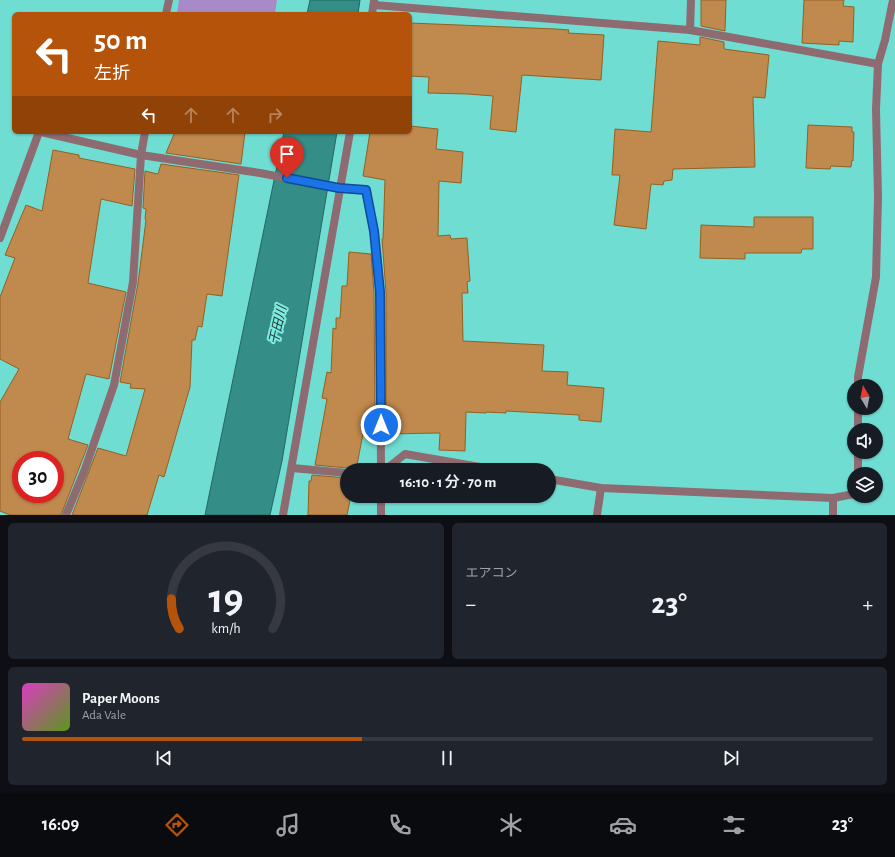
<!DOCTYPE html>
<html lang="ja">
<meta charset="utf-8">
<style>
:root{--surface:#171b24;--page:#20242c;--text:#f1f3f6;--muted:#9ea1a6;--line:#363941;--accent:#b45309}
body{margin:0;font-family:"Alegreya Sans","Noto Sans JP",sans-serif;background:var(--page);color:var(--text);height:100vh;display:flex;flex-direction:column;font-size:15px;white-space:nowrap}
*{box-sizing:border-box;margin:0}
p{font-size:13px;color:var(--muted)}
.icon{flex:none;width:22px;height:22px;fill:none;stroke:currentColor;stroke-width:2;stroke-linecap:round;stroke-linejoin:round}
.map{position:relative;height:515px;overflow:hidden}
.side{display:flex;flex-direction:column;gap:8px;padding:8px;background:#0d0f14;flex:1}
.side>*{flex:none}
.top-card{position:absolute;left:12px;top:12px;width:400px;height:122px;border-radius:6px;box-shadow:0 1px 3px #0004;background:#b45309;color:#fff;overflow:hidden}
.needle{width:26px;rotate:350deg}
.fabs{position:absolute;left:847px;top:379px;display:grid;gap:8px}
.fabs a{display:grid;place-items:center;width:36px;height:36px;border-radius:50%;background:var(--surface);box-shadow:0 1px 3px #0004;font-size:20px}
.speed{position:absolute;left:12px;top:451px;display:flex;gap:8px;font-size:20px;font-weight:700;text-align:center}
.speed>*{display:grid;place-content:center;width:52px;height:52px;border-radius:50%;background:var(--surface);box-shadow:0 1px 3px #0004;line-height:1}
.speed .limit{border:6px solid #d22;background:#fff;color:#111}
.pin{position:absolute;display:grid;place-items:center;width:34px;height:34px;color:#fff;margin:-41px -17px;border-radius:50% 50% 50% 0;rotate:-45deg;box-shadow:0 0 4px #0007}
.pin .icon{rotate:45deg}
.me{position:absolute;width:44px;margin:-22px;rotate:0deg;stroke-linejoin:round;filter:drop-shadow(0 0 3px #0008)}
.turn{display:flex;align-items:center;gap:14px;height:84px;padding:0 16px;font-size:18px}
.turn .icon{width:52px;height:52px;stroke-width:2.5}
.turn b{display:block;font-size:28px;line-height:34px}
.lanes{display:flex;align-items:center;height:38px;padding:0 16px;background:#0003;justify-content:center;gap:20px;direction:ltr}
.lanes .off{opacity:.35}
.big{font-size:30px;font-weight:600;line-height:1.1}
.side .card{flex:1;display:flex;flex-direction:column;justify-content:center;gap:6px;min-width:0;padding:0 14px;border-radius:6px;background:var(--page)}
.side .dial{align-items:center;gap:0}
.dial svg{height:104px;overflow:visible;fill:none;stroke:var(--line);stroke-width:7;stroke-linecap:round;text-anchor:middle}
.dial text{fill:var(--text);stroke:none}
.song{display:flex;align-items:center;gap:12px}
.cover{width:48px;height:48px;border-radius:6px;background:linear-gradient(135deg,hsl(310 70% 55%),hsl(90 70% 35%))}
.played{height:4px;border-radius:2px;background:linear-gradient(90deg,var(--accent) 40%,var(--line) 40%)}
.keys{display:flex;justify-content:space-around;direction:ltr}
.heat{display:flex;justify-content:space-between;align-items:center;font-size:22px;direction:ltr}
.side .tiles{flex:1;display:grid;gap:8px;grid-template-columns:1fr 1fr}
.card:last-child{grid-column:span 2}
.trip{position:absolute;left:340px;top:463px;width:216px;height:40px;border-radius:20px;background:var(--surface);box-shadow:0 1px 3px #0004;font-weight:600;line-height:40px;text-align:center}
.tab-bar{display:flex;height:64px;justify-content:space-around;align-items:center;background:#090b0e;color:var(--muted)}
.tab-bar .icon{width:28px;height:28px}
.tab-bar .selected{color:var(--accent)}
.tab-bar b{font-size:18px;color:var(--text)}
.map>svg:first-child{display:block}
.green{fill:#a98ac8}
.water{fill:#348d86;stroke:#246863}
.building{fill:#c0894d;stroke:#946021;fill-rule:evenodd}
.lines{fill:none;stroke-linecap:round;stroke-linejoin:round}
.minor{stroke:#8e6b71;stroke-width:8}
.route-casing{stroke:#114b97;stroke-width:10}
.route{stroke:#1a73e8;stroke-width:7}
.labels{text-anchor:middle;stroke-width:4;stroke-linejoin:round;paint-order:stroke}
.water-label{font-size:13px;font-style:italic;fill:#25403d;stroke:#7eeae0}
</style>
<div class="map">
<svg width="895" height="515" viewBox="0 0 895 515">
<rect width="100%" height="100%" fill="#70ddd3"/>
<polygon class="green" points="179,0 277,0 275,14 177,14"/>
<g class="water">
<polygon points="310,0 360,0 358,14 307,14"/>
<polygon points="284,132 337,132 282,461 270,515 205,515"/>
</g>
<g class="building">
<polygon points="701,0 726,0 725,31 701,26"/>
<polygon points="804,0 844,0 843,6 854,7 853,42 839,41 839,45 802,43"/>
<polygon points="410,23 556,29 569,30 568,33 604,35 601,80 522,75 516,132 490,129 493,96 468,94 428,93 429,77 410,76"/>
<polygon points="700,37 724,42 724,49 769,55 765,98 753,97 755,167 673,169 672,180 664,181 663,185 651,184 646,229 614,225 620,175 612,175 615,129 651,132 658,41 700,45"/>
<polygon points="808,125 852,127 852,132 854,132 853,161 852,160 851,167 831,166 830,169 806,168"/>
<polygon points="410,126 438,129 436,149 463,152 461,183 439,181 438,236 450,235 451,239 467,238 470,281 467,282 468,293 462,293 463,341 544,345 542,371 568,372 567,385 604,388 601,422 579,420 579,415 506,411 506,413 486,412 486,413 466,412 465,451 439,450 440,433 386,434 386,292 382,239 383,239 385,180 363,176 370,132 410,132"/>
<polygon points="175,132 245,132 241,164 166,153"/>
<path d="M53,150L79,155V158L135,169L132,206L101,199L88,283L126,292L109,379L86,374L68,439L88,445L61,515H10L0,511V402L19,369L0,359V297L15,258L5,255L26,205L42,211ZM21,460H55V494H21Z"/>
<polygon points="161,164 239,175 222,296 207,294 202,327 198,326 195,340 192,340 190,387 164,477 159,475 147,515 72,515 98,448 126,456 145,389 130,388 131,384 120,382 138,283 146,220 145,219 146,209 143,208 145,171 158,174"/>
<polygon points="754,217 813,217 813,249 802,249 801,253 745,253 745,259 700,258 701,225 754,227"/>
<polygon points="349,252 371,254 374,292 375,434 363,434 356,470 351,470 348,468 315,465 327,399 322,398 327,372 331,373 333,328 336,329 336,318 340,318 342,286 347,286"/>
<polygon points="312,475 347,478 347,496 351,496 347,515 308,515 309,481 311,481"/>
</g>
<g class="lines">
<g class="minor">
<polyline points="374,5 690,30 878,64"/>
<polyline points="166,14 169,0"/>
<polyline points="372,14 374,1"/>
<polyline points="690,30 691,0"/>
<polyline points="41,132 141,155 260,173 339,188 366,190 374,231 380,292 381,470"/>
<polyline points="0,238 39,132"/>
<polyline points="858,386 858,377 876,277 878,197 876,109 878,64 885,40 893,0"/>
<polyline points="858,408 858,430"/>
<polyline points="858,452 858,474"/>
<polyline points="292,468 347,473"/>
<polyline points="385,470 405,454 497,470"/>
<polyline points="549,479 601,488 833,498"/>
<polyline points="381,496 381,515"/>
<polyline points="66,515 85,469 114,385 133,282 141,155 145,132"/>
<polyline points="283,515 350,132"/>
<polyline points="597,515 601,488"/>
<polyline points="833,515 833,498 854,494"/>
</g>
</g>
<g class="lines">
<defs>
<polyline id="route" points="287,178 339,188 366,190 374,231 380,292 381,425"/>
</defs>
<use href="#route" class="route-casing"/>
<use href="#route" class="route"/>
</g>
<g class="labels">
<g class="water-label">
<text transform="translate(277 325) rotate(-77)" y="5">干田川</text>
</g>
</g>
</svg>
<div class="fabs">
<a><svg class="needle" viewBox="-14 -14 28 28"><path d="M0-13l5 13h-10z" fill="#e53935"/><path d="M0 13l5-13h-10z" fill="#9ea1a6"/></svg></a>
<a><svg class="icon" aria-label="sound" viewBox="0 0 24 24"><path d="M4 9h4l5-4v14l-5-4H4zM17 9q2 3 0 6"/></svg></a>
<a><svg class="icon" aria-label="layers" viewBox="0 0 24 24"><path d="M12 4l9 5-9 5-9-5zM3 14l9 5 9-5"/></svg></a>
</div>
<div class="speed"><div class="limit">30</div></div>
<div class="pin" style="left:287px;top:178px;background:#d93025"><svg class="icon" aria-label="arrive" viewBox="0 0 24 24"><path d="M6 21V4h12l-3 4 3 4H6"/></svg></div>
<svg class="me" style="left:381px;top:425px" viewBox="-20 -20 40 40"><circle r="17" fill="#1a73e8" stroke="#fff" stroke-width="3"/><path d="M0-11L8 9 0 5-8 9z" fill="#fff"/></svg>
<div class="trip">16:10 · 1 分 · 70 m</div>
<div class="top-card">
<div class="turn"><svg class="icon" aria-label="left" viewBox="0 0 24 24"><path d="M17 20v-9H6M10 6l-5 5 5 5"/></svg><div><b>50 m</b>左折</div></div>
<div class="lanes"><svg class="icon" aria-label="left" viewBox="0 0 24 24"><path d="M17 20v-9H6M10 6l-5 5 5 5"/></svg><svg class="icon off" aria-label="ahead" viewBox="0 0 24 24"><path d="M12 20V5M6 11l6-6 6 6"/></svg><svg class="icon off" aria-label="ahead" viewBox="0 0 24 24"><path d="M12 20V5M6 11l6-6 6 6"/></svg><svg class="icon off" aria-label="right" viewBox="0 0 24 24"><path d="M7 20v-9h11M14 6l5 5-5 5"/></svg></div>
</div>
</div>
<section class="side">
<div class="tiles">
<div class="card dial"><svg viewBox="0 0 100 80">
<path d="M14 69A42 42 0 1 1 86 69"/>
<path d="M14 69A42 42 0 0 1 8 46" stroke="#b45309"/>
<text x="50" y="56" font-size="32" font-weight="700">19</text>
<text x="50" y="72" font-size="11">km/h</text>
</svg></div>
<div class="card"><p>エアコン</p>
<div class="heat"><a>−</a><b class="big">23°</b><a>+</a></div>
</div>
<div class="card">
<div class="song"><i class="cover"></i><div><b>Paper Moons</b><p>Ada Vale</p></div></div>
<div class="played"></div>
<div class="keys"><svg class="icon" aria-label="previous" viewBox="0 0 24 24"><path d="M18 5L8 12l10 7zM5 5v14"/></svg><svg class="icon" aria-label="pause" viewBox="0 0 24 24"><path d="M8 5v14M16 5v14"/></svg><svg class="icon" aria-label="next" viewBox="0 0 24 24"><path d="M6 5l10 7-10 7zM19 5v14"/></svg></div>
</div>
</div>
</section>
<nav class="tab-bar">
<b>16:09</b>
<svg class="icon selected" aria-label="directions" viewBox="0 0 24 24"><path d="M12 3l9 9-9 9-9-9zM9 14v-3h6M13 9l2 2-2 2"/></svg>
<svg class="icon" aria-label="music" viewBox="0 0 24 24"><path d="M9 18V5l10-2v13"/><circle cx="6" cy="18" r="3"/><circle cx="16" cy="16" r="3"/></svg>
<svg class="icon" aria-label="phone" viewBox="0 0 24 24"><path d="M5 4h4l2 5-3 2q2 4 5 5l2-3 5 2v4C11 20 4 13 5 4z"/></svg>
<svg class="icon" aria-label="climate" viewBox="0 0 24 24"><path d="M12 3v18M4 7l16 10M4 17L20 7"/></svg>
<svg class="icon" aria-label="car" viewBox="0 0 24 24"><path d="M5 17H2v-5l4-1 3-4h7l3 4 3 1v5h-3M9 17h6M6 11h13"/><circle cx="7" cy="17" r="2"/><circle cx="17" cy="17" r="2"/></svg>
<svg class="icon" aria-label="filters" viewBox="0 0 24 24"><path d="M4 7h16M4 17h16"/><circle cx="9" cy="7" r="2"/><circle cx="15" cy="17" r="2"/></svg>
<b>23°</b>
</nav>
